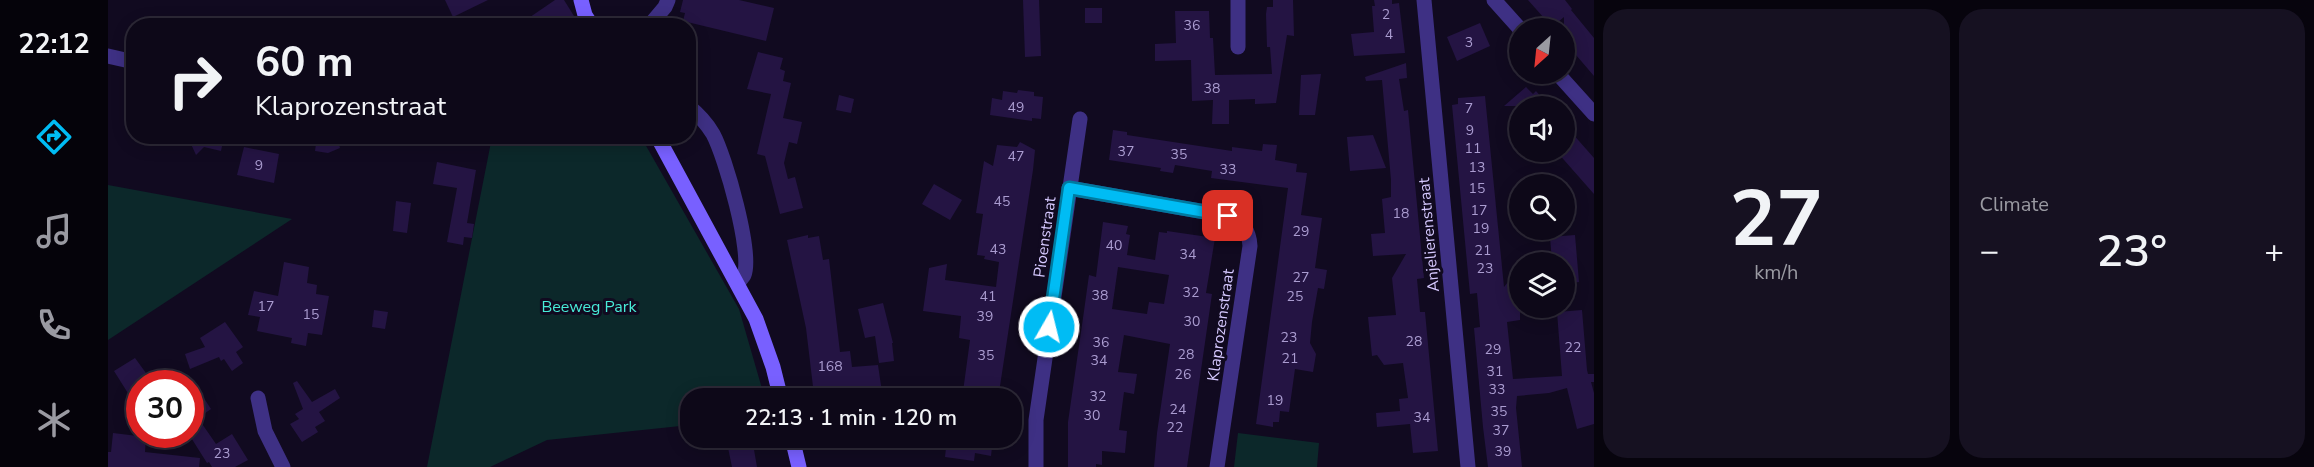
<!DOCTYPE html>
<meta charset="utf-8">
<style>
:root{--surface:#0d0818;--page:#161121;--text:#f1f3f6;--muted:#9a9aa2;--line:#2d2937;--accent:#00bcf4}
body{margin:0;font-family:"Nunito Sans",sans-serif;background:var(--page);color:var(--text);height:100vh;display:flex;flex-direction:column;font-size:22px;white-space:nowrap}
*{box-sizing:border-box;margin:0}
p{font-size:20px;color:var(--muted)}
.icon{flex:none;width:33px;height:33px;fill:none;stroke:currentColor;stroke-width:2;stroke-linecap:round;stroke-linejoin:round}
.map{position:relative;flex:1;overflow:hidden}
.sheet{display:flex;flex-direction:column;gap:9px;padding:9px;background:#07040d;width:720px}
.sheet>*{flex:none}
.top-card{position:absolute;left:18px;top:18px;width:570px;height:126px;border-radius:24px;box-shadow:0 3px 15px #0003,0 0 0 2px var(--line);background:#0d0818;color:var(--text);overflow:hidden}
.needle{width:39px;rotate:207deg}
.buttons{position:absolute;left:1401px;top:18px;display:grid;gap:12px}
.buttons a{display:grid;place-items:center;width:66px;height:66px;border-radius:50%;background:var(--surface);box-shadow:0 3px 15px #0003,0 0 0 2px var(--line);font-size:30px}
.speed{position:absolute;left:18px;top:370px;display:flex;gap:12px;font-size:30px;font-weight:700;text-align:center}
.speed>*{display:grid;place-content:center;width:78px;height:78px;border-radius:50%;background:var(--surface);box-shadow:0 3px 15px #0003,0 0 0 2px var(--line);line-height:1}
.speed .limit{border:9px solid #d22;background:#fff;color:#111}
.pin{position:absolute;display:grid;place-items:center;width:51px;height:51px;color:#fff;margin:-26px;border-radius:12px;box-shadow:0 3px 9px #0006}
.me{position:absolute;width:66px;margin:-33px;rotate:8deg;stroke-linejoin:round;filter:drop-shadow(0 0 4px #0008)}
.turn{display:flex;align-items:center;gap:21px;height:126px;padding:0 30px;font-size:27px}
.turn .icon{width:78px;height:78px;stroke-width:2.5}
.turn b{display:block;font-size:42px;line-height:51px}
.big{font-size:45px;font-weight:600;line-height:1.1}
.sheet .widget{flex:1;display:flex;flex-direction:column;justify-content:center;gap:9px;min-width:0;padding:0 21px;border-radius:24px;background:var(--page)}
.sheet .dial{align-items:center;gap:0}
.dial b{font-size:78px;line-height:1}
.heat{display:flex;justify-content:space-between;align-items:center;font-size:33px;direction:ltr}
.sheet .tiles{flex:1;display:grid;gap:9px;grid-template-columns:repeat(2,1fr)}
.trip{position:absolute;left:572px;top:388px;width:342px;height:60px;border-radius:24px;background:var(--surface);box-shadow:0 3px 15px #0003,0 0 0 2px var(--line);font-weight:600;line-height:60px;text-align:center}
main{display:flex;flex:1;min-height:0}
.tab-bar{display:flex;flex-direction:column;width:108px;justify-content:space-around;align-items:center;background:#05030a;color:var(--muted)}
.tab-bar .icon{width:42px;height:42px}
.tab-bar .on{color:var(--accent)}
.tab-bar b{font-size:27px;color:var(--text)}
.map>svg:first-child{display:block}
.green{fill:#0c282a}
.building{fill:#241443;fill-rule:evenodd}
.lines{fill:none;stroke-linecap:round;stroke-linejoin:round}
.street{stroke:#3e3084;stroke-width:15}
.secondary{stroke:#7860ff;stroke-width:15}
.route-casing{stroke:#007a9f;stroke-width:15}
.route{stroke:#00bcf4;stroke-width:10}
.labels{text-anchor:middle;stroke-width:6;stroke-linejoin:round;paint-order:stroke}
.number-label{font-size:14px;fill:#aa9cd0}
.street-label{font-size:16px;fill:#d6c9ff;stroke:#110a20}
.park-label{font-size:16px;fill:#48ecd8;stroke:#110a20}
</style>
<main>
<nav class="tab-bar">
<b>22:12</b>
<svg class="icon on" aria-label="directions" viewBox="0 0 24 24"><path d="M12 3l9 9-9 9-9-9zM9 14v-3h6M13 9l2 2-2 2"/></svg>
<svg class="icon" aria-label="music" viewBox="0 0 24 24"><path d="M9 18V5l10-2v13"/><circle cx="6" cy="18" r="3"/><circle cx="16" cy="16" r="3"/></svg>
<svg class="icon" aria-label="phone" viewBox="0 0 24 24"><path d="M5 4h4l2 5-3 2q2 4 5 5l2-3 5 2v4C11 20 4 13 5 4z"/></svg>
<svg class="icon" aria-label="climate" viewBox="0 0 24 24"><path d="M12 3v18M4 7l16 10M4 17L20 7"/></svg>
</nav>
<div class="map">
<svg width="1486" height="467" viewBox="0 0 1486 467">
<rect width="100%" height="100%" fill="#110a20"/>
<g class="green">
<polygon points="384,137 533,137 631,309 657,399 582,399 582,425 439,440 382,467 319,467"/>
<polygon points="0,185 184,219 0,340"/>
<polygon points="1130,433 1211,443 1209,467 1126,467"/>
</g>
<g class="building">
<polygon points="337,0 380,0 345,17"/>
<polygon points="447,0 456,0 466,16 452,26 409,26"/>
<polygon points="575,0 631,0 666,8 658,41 575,21 577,13 572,12"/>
<polygon points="915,0 931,0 933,56 917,57"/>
<polygon points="1165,0 1185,0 1186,36 1179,35 1168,103 1147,104 1147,99 1121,100 1121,124 1104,124 1105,100 1084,101 1083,60 1047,61 1047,44 1068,43 1067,11 1101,11 1102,38 1105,38 1107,75 1164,74 1162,47 1159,47 1158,14 1159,7 1165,7"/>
<polygon points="1266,0 1284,0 1284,4 1291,3 1297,53 1246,56 1243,34 1266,32 1264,6 1267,6"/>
<polygon points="1420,0 1457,0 1464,9 1463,10 1486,38 1486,76 1456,41 1456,17 1444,27"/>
<rect x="977" y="8" width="17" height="15"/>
<polygon points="1372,23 1382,46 1349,61 1339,37"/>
<polygon points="650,52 675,58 672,69 677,71 675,81 683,83 675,118 694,122 689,144 681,142 676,163 680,179 687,177 695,208 672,214 657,156 649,154 663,94 639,89"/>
<polygon points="1298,63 1299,78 1291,79 1296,111 1300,110 1316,278 1309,279 1312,312 1317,312 1330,451 1305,453 1302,424 1269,427 1268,413 1292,411 1291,399 1300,398 1295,363 1276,365 1269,355 1264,356 1260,317 1288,315 1284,278 1298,254 1265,256 1263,234 1277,233 1274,199 1283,197 1283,180 1274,80 1258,81 1257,77"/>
<polygon points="1213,74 1207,115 1191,115 1193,75"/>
<polygon points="1418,87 1425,94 1428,91 1441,106 1396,106"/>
<polygon points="910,90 926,92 926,96 935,97 933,119 924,118 924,121 882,115 884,98 894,100 895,91 909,93"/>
<polygon points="731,95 746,99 743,113 728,110"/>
<polygon points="1377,96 1396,287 1412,267 1412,320 1399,322 1405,379 1454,376 1449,312 1474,310 1479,370 1480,374 1486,374 1486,382 1483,382 1486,393 1486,424 1469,429 1459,388 1441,393 1409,396 1408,408 1414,467 1380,467 1375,427 1366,328 1372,327 1369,293 1362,294 1344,105 1350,104 1350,98"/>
<polygon points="1456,124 1486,158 1486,194 1449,152 1456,152"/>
<polygon points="1005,130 1019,132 1019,135 1124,151 1124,147 1154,151 1155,144 1169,145 1167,160 1189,164 1188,172 1199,173 1193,215 1214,218 1207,268 1219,270 1216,289 1210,288 1204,322 1202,343 1208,354 1205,372 1187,369 1181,412 1172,411 1171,422 1165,422 1165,427 1148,424 1180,188 1103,178 1104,171 1067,165 1065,173 1052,171 1053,168 1001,160"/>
<polygon points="1265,135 1278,168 1242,171 1239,137"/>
<polygon points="75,136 116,136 113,151 96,147 88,155 83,144 75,142"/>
<polygon points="209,136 226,136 230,141 232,148 220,153 207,151"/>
<polygon points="912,142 927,150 925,170 890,399 854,399 862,340 851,338 853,316 815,311 821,268 839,264 837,280 888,287 891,262 876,259 877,256 869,255 875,214 868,213 876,161 885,166 889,145 909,147"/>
<polygon points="136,147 171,154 166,183 129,175"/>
<polygon points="329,162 368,170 359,223 366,224 364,238 356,237 355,245 339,242 349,188 325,184"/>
<polygon points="826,184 854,200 842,220 814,204"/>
<polygon points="288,201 303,203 299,233 285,231"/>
<path d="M995,222L1020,226L1018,234L1022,235L1019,255L1047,260L1051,232L1059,233V231L1107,238L1098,293L1104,294L1079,467H1046L1049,433L1062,344L1016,335L1010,372L1029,374L1026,394L1016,392L1011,430L1019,431L1017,453L994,451V465L988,464V467H960V422L976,311L981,275L988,277ZM1010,267L1061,275L1056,304L1041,302L1039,314L1004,309Z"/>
<polygon points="700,235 700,238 711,236 715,260 721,259 732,352 742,351 744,367 770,365 775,399 753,399 751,389 706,395 698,328 679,240"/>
<polygon points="1467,235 1471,282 1456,284 1456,262 1444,262 1442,237"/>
<polygon points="176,262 201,267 199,283 209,285 208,294 221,296 214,335 200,333 198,346 183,343 184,338 149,331 152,317 140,315 146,291 170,296"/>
<polygon points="775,303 785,343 784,343 786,361 771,363 767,336 757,338 750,309"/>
<polygon points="266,310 280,312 277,329 264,327"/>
<polygon points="117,322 135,347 128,352 135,363 124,371 116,359 113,361 111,357 82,369 77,354 97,347 92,338"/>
<polygon points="27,358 46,384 32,384 32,393 23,398 6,371"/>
<polygon points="82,377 103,409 90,418 108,444 124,434 140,460 127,467 104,467 101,462 99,463 82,436"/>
<polygon points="189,381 204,402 227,389 232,398 211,412 217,421 207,427 210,432 194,442 182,424 191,419 187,414 195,409 185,383"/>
<polygon points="5,433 38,437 37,452 92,458 91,467 0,467 0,452 3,452"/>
<polygon points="618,438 644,438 649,467 624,467"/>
<polygon points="839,438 885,438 883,456 867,453 866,461 837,457"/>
</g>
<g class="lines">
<g class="street">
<polyline points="1130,0 1130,47"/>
<polyline points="1316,0 1360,467"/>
<polyline points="1386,0 1412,29"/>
<polyline points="541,26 557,7 560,0"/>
<polyline points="0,56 26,62"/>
<polyline points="1450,74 1486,114"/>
<path d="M580,106C589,113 599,124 605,134C617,156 645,253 636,275C634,278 632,280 630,283"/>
<path d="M961,188L1120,216C1135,223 1141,230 1142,246L1109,467"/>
<polyline points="150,398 157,431 175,467"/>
<polyline points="928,467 928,420 972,119"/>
</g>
<g class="secondary">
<polyline points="473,0 477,15 484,26"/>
<polyline points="549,136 648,319 665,367 673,399"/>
<polyline points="684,438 691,467"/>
</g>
</g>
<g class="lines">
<defs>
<polyline id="route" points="941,327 961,188 1120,216"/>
</defs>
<use href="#route" class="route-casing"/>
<use href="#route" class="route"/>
</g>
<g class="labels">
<g class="number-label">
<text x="1278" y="19">2</text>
<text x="1084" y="30">36</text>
<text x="1281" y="39">4</text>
<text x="1361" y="47">3</text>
<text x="1104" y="93">38</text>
<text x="908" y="112">49</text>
<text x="1361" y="113">7</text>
<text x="1362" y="135">9</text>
<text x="1365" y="153">11</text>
<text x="1018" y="156">37</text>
<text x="1071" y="159">35</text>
<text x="908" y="161">47</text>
<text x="151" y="170">9</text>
<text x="1369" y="172">13</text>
<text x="1120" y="174">33</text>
<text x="1369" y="193">15</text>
<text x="894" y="206">45</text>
<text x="1371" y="215">17</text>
<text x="1293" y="218">18</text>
<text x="1373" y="233">19</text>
<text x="1193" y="236">29</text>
<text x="1006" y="250">40</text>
<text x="890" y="254">43</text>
<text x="1375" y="255">21</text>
<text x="1080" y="259">34</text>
<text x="1377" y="273">23</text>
<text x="1193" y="282">27</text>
<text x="1083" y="297">32</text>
<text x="992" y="300">38</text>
<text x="880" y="301">41</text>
<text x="1187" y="301">25</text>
<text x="158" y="311">17</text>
<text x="203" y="319">15</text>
<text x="877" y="321">39</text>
<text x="1084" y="326">30</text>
<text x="1181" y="342">23</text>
<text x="1306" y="346">28</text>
<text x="993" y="347">36</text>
<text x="1465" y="352">22</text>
<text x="1385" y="354">29</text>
<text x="1078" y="359">28</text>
<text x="878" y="360">35</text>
<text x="1182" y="363">21</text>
<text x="991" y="365">34</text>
<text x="722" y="371">168</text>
<text x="1387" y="376">31</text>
<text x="1075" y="379">26</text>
<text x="1389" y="394">33</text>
<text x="990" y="401">32</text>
<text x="1167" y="405">19</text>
<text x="1070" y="414">24</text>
<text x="1391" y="416">35</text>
<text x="984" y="420">30</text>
<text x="1314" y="422">34</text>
<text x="1067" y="432">22</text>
<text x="1393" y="435">37</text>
<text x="1395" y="456">39</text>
<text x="114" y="458">23</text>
</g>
<g class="street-label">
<text transform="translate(1320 235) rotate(-95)" y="6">Anjelierenstraat</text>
<text transform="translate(936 237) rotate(-82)" y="6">Pioenstraat</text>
<text transform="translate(1112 325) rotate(-82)" y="6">Klaprozenstraat</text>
</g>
<g class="park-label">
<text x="481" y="312">Beeweg Park</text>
</g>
</g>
</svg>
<div class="buttons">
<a><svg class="needle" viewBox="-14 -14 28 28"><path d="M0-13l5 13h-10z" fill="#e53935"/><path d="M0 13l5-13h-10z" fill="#9a9aa2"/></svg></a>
<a><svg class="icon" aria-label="sound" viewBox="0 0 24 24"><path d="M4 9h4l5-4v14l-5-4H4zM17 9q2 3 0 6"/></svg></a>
<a><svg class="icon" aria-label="search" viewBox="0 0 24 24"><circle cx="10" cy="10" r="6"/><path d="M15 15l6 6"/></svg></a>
<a><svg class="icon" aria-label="layers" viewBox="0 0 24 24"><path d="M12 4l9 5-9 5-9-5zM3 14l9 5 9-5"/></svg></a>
</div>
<div class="speed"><div class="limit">30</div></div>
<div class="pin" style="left:1120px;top:216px;background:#d93025"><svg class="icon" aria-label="arrive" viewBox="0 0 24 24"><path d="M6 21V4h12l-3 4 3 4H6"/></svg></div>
<svg class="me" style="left:941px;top:327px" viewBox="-20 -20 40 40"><circle r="17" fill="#00bcf4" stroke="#fff" stroke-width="3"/><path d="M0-11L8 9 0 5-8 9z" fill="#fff"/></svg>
<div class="trip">22:13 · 1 min · 120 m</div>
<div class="top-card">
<div class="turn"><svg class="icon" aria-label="right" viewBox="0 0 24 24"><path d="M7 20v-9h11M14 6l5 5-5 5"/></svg><div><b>60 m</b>Klaprozenstraat</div></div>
</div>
</div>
<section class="sheet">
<div class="tiles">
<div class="widget dial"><b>27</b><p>km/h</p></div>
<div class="widget"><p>Climate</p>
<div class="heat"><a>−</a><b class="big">23°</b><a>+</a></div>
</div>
</div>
</section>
</main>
